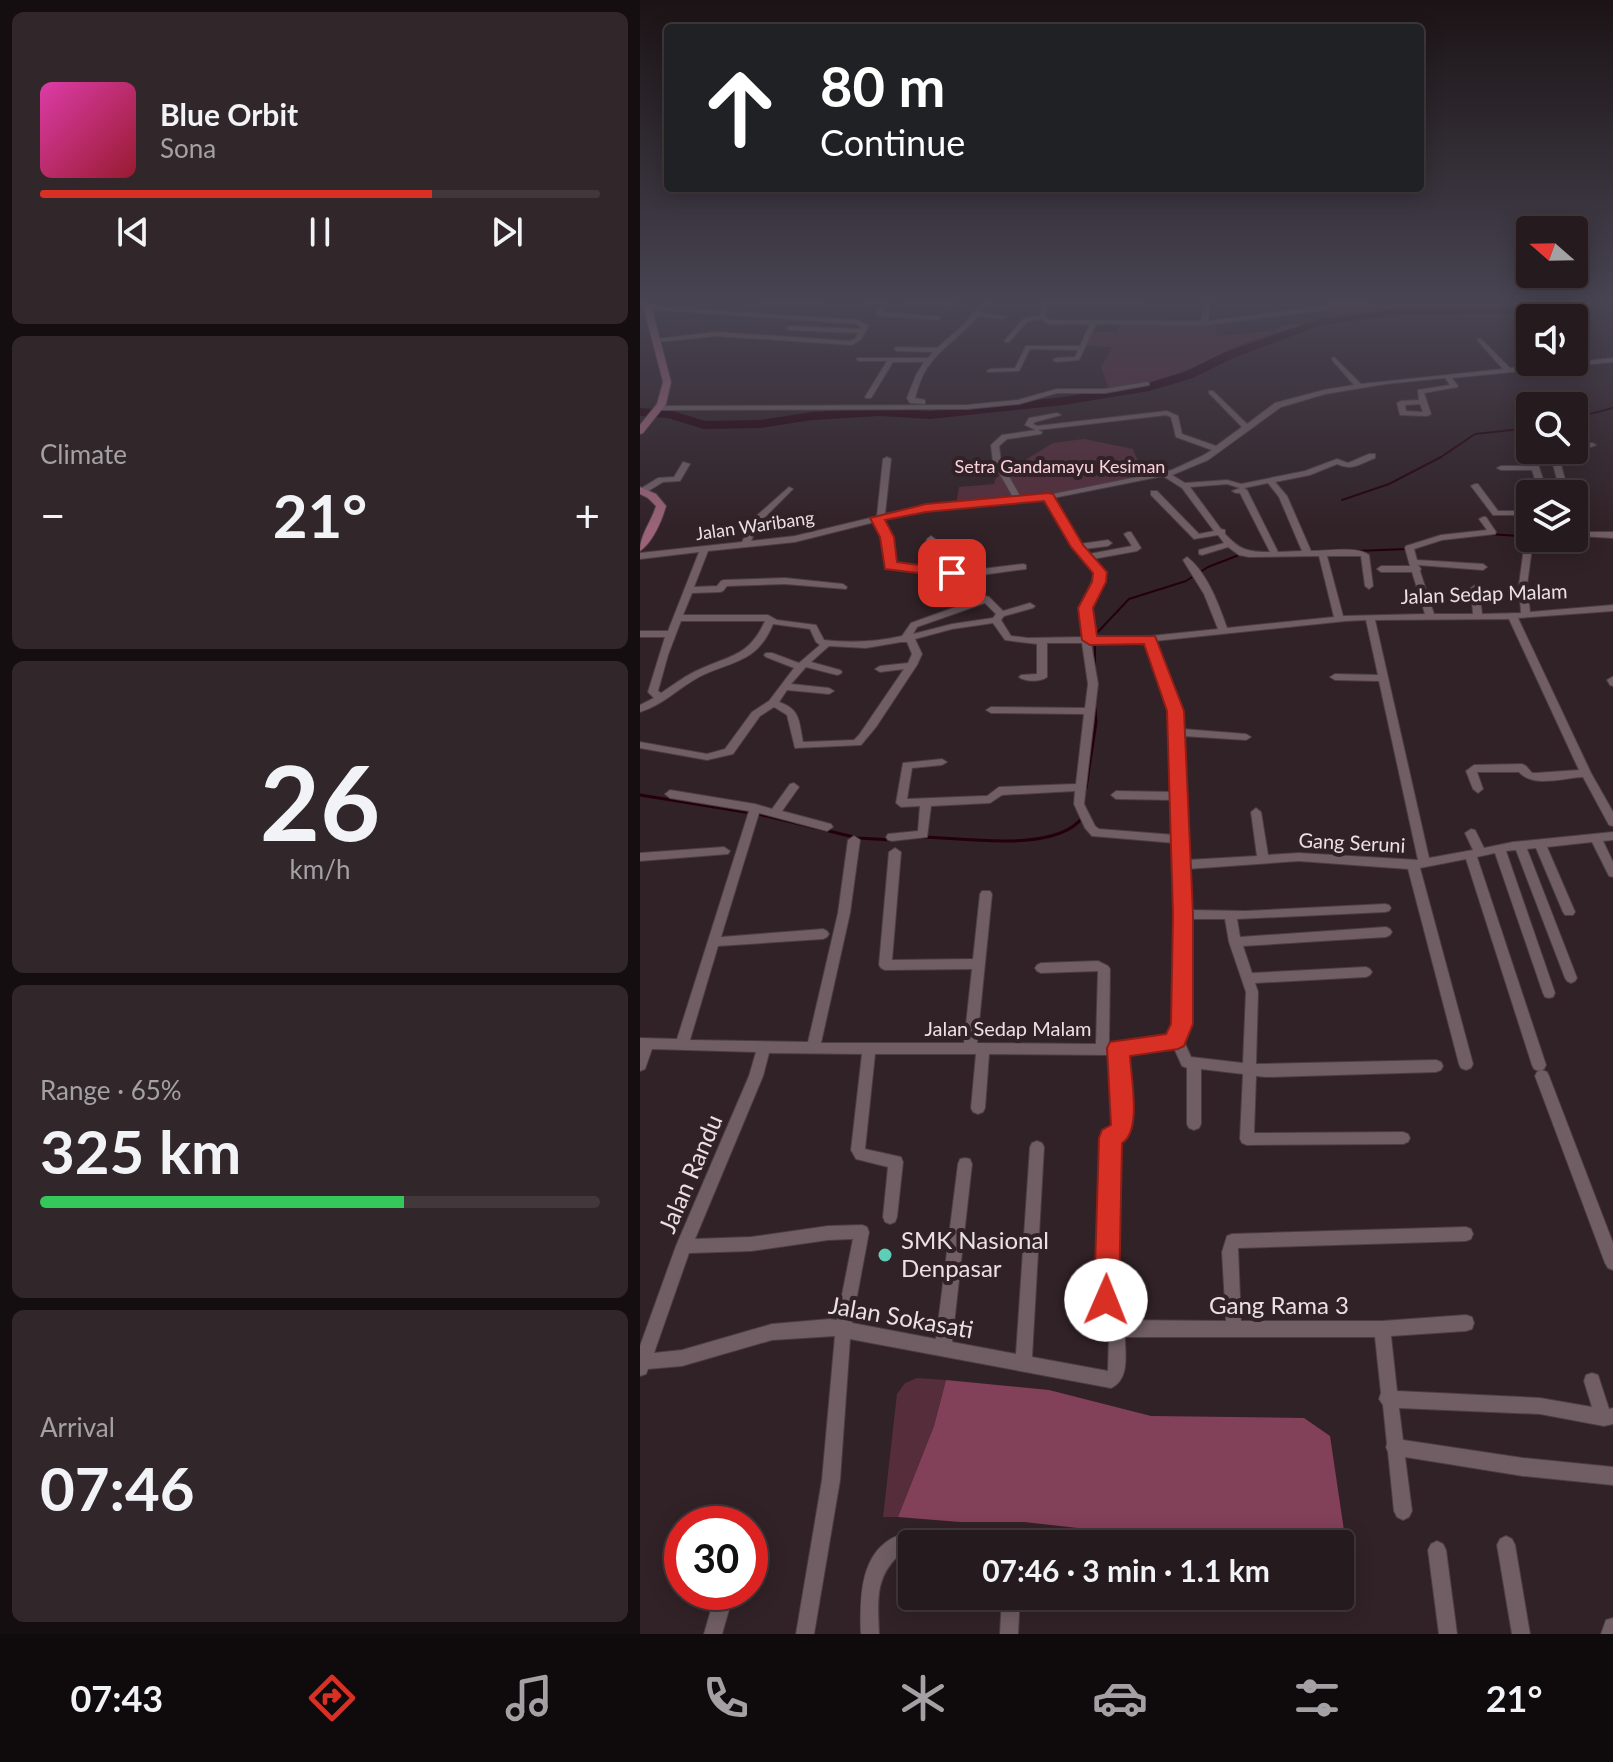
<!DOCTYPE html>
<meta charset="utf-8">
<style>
:root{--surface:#251a1d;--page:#31272a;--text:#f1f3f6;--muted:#a3a1a4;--line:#42383b;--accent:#d93025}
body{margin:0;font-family:Lato,sans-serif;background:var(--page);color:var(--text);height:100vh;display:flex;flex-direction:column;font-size:30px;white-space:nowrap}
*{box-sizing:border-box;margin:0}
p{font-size:26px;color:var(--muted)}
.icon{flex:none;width:44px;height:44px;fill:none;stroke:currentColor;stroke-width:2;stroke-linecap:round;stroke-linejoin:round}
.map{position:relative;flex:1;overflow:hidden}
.details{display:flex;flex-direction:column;gap:12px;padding:12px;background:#140e10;width:640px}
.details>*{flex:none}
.banner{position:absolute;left:24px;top:24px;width:760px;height:168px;border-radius:8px;box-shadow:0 4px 20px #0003,0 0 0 2px var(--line);background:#202124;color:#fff;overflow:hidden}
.needle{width:52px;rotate:290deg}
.fabs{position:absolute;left:876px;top:216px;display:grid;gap:16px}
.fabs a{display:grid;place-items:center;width:72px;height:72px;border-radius:8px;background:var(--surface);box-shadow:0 4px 20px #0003,0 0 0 2px var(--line);font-size:40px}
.speed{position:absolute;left:24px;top:1506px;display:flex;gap:16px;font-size:40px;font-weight:700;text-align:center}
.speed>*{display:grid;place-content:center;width:104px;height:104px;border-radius:50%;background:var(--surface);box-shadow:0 4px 20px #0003,0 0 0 2px var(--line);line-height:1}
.speed .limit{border:12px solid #d22;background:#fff;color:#111}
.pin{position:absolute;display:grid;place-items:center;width:68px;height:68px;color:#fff;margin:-34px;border-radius:16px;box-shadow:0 4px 12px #0006}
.me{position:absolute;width:88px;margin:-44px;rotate:1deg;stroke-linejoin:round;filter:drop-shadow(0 0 6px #0008)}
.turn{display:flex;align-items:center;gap:28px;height:168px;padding:0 24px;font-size:36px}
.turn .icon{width:104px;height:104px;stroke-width:2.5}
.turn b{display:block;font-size:56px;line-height:68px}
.big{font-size:60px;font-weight:700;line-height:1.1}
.details .card{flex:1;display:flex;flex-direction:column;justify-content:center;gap:12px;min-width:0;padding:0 28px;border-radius:12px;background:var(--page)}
.details .dial{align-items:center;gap:0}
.dial b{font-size:104px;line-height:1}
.song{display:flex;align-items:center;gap:24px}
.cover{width:96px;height:96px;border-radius:12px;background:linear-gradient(135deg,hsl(320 70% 55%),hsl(350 70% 35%))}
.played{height:8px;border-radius:4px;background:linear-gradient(90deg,var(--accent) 70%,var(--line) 70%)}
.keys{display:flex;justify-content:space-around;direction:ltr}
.heat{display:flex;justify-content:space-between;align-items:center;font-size:44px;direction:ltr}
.charge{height:12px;border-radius:6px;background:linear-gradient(90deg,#34c759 65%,var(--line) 0)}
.trip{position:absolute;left:258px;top:1530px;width:456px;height:80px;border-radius:8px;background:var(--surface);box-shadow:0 4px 20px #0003,0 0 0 2px var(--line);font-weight:700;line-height:80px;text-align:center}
.dock{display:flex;height:128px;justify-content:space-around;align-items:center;background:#0f0a0c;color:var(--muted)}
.dock .icon{width:56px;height:56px}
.dock .current{color:var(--accent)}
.dock b{font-size:36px;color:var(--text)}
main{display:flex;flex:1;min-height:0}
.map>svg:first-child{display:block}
.green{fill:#552d3b}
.forest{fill:#834059}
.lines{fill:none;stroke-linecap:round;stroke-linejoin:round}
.stream-far1{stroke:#24000d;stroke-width:2}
.stream{stroke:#24000d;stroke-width:3}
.river{fill:#24000d;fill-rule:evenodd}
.minor-casing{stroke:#4b3e43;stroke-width:2}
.major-casing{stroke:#4b3e43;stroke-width:2}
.minor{fill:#705e64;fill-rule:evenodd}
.major{fill:#9b6377;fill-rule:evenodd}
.wall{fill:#56474b}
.shaded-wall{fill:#413136}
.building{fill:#66575c;stroke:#7b6c71;stroke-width:2}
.route{fill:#d93025;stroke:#8d1f18;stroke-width:2}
.poi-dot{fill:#5eceb7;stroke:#312227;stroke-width:3}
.labels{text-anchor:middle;stroke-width:8;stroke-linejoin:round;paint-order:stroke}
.far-park-label{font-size:18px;fill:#fbd0dd;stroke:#312227}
.far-street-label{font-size:18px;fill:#ebe0e3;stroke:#312227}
.street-label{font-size:20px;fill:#ebe0e3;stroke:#312227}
.near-street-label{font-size:24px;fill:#ebe0e3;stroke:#312227}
.near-poi-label{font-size:24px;fill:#ebe0e3;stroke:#312227;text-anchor:start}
</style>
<main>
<section class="details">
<div class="card">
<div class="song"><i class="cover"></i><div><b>Blue Orbit</b><p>Sona</p></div></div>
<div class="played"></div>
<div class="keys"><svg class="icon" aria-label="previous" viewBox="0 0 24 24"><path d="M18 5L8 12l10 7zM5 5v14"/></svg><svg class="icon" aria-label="pause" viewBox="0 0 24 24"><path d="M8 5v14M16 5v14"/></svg><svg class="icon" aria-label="next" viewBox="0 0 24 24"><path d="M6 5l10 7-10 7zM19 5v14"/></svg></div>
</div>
<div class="card"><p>Climate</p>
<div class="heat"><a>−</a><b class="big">21°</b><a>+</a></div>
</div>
<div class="card dial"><b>26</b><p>km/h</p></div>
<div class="card"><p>Range · 65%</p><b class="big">325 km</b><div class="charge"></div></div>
<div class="card"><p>Arrival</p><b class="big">07:46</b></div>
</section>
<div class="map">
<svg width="973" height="1634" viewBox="0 0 973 1634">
<rect width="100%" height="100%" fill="#312227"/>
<g class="green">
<path d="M666,323C643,333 616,337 594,348C545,371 524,383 469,389L461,367L473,347L446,346L452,332H477L479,325L576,324V336L634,331L641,326Z"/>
<polygon points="444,439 493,449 504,476 407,496 316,505 319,487 354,484 356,478 413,443"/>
<polygon points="277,1378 306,1380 294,1426 258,1517 243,1517 257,1394 265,1383"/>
</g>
<polygon class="forest" points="306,1380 409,1390 511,1416 664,1418 690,1436 706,1544 700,1561 700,1544 569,1544 555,1538 518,1537 384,1522 320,1522 258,1517 294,1426"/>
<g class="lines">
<g class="stream-far1">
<polyline points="934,418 973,408"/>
<polyline points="702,500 749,484 801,457 835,434 890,428"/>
<polyline points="849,534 909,538"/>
<polyline points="934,536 946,536"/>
<polyline points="715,551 767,549"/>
<polyline points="455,665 455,635 489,599 546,581 568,567 599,555"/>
</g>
<g class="stream">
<polyline points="446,788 456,722 455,708"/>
<polyline points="0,795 111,813"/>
<polyline points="118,814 218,838 252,840"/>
<path d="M283,837C324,838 415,853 442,818"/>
</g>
<polygon class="river" points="918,301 943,301 880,313 754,315 682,325 593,358 553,378 509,391 424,405 290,419 240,416 172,420 120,428 64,429 28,418 0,416 0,408 29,410 65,421 120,420 172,412 240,408 290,411 424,397 507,383 545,372 585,352 680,319 754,309 880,307"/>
<defs>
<g id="minor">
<polygon points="117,301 178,302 181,304 178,306 120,303"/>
<polygon points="223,301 250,301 242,312 298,316 301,318 298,320 238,316 235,314 243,303 226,303"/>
<path d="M344,301H350L340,313L367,317L364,319L338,316C323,335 300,348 287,368C281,377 278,387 275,398L285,400V404L270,403L267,398L276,375L284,362H253L231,398H227L225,397L247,361H219L217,360V358H288L293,352L257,351L254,349L257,347L297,348L322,326Z"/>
<polygon points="397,301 501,302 498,304 407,304 406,317 410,320 561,321 565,301 571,301 568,321 685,306 690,301 731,301 728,303 692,306 687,310 564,325 456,324 439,360 416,362 413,360 416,358 435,357 438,350 390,349 379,371 348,372 347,371 350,369 375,368 386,346 440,346 450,324 408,324 402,319 388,321 369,342 365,342 365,340 384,318 400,315 401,305"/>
<path d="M8,306L218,320L228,326C224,335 222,341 211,345L76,336L18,342L16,341V339L76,332L210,341L215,339L218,333L149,330L146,328L149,326L220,329L221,327L217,324L6,309L5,308Z"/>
<path d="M840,338L870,368L973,358V362L812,378L818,386L817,387L784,393L791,414L787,416L760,415L757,403L761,401L779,400L778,390L810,385L805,378L745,384L685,394L641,407L568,460L532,475L545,483L587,480L601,484L665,471L697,459L708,463L729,454H735V458C719,464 713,471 697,464L670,475L635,482L647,496L671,551C686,551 717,546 729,555L733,586L729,589L725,586L721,556H687L703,616L785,614L772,572H741L737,569L741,566H770L765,548L766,546L801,535L847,530L839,519L843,517H846L856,532L855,534L802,540L774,549L777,560L843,564L847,567L843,570L778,565L781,569L780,571L794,614H833L831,588L835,585L839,588L842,614L881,613L879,585L885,540L876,515H853L831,486L835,484H838L858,511H890V515H884L890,531V538L893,540L887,585L890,612L973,605V611L878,618L951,773L973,812V826L969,825L943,777C923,778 893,788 879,772H837L843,789L838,793L833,789L826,771L834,765L882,764L886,766L892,773H896L939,770L869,619L735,620L789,858L833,850L825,833L831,829L835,830L844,848L873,842L973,832V840L963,841L973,862V877L969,876L952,842L907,847L935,912L933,915H925L923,912L896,848L887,849L937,978L935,981L931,983L927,981L925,978L876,850L866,851L915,993L913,997L909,998L905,997L903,993L855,853L837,857L906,1065L904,1069L899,1071L894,1069L892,1065L826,859L780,868L833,1064L831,1068L826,1070L821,1068L819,1064L768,869L659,861L547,869L549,910L605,911L745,904L749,905L751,908L749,911L745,912L597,919L600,937L746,927L750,929L752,932L750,935L746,937L603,946L612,973L726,967L730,969L732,972L730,975L726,977L615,983L618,992L616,1064L796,1060L801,1062L803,1066L801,1070L796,1072L626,1077L616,1076L614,1133L763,1132L768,1134L770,1138L768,1142L763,1144L607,1145L602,1143L600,1139L603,1074L561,1069V1124L559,1128L554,1130L549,1128L547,1124V1068L542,1066L533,1046L507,1053L485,1055L489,1126L486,1136L477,1141L474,1300L475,1320L586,1321L582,1252L587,1236L592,1234L826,1227L831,1229L833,1234L831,1239L826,1241L598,1248L601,1321H742L826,1315L832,1317L834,1323L832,1329L826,1331L751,1336L757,1391L900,1398L952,1407L944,1381L946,1375L952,1373L958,1375L969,1409L973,1408V1424L964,1426L900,1414L759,1408L763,1440L883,1458L973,1467V1485L883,1476L765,1457L772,1511L769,1517L763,1520L757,1517L754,1511L748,1452L746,1447L747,1444L743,1405L739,1399L741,1393L735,1337H485C485,1355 490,1379 471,1388L210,1339L200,1480L174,1634H156L182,1480L195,1336L132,1340L42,1366L8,1369L6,1374L0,1376V1346L36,1246L109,1076L116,1052L12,1049L5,1069L0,1071V1038L37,1039L109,811L30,798L25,794L30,790L115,804L132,809L150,784L154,783L159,787L142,811L191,824L193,827L187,831L119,813L81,937L183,929L187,931L189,934L187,937L183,939L78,946L50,1040L168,1042L198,913L208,840L214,836L220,840L210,913L181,1043H324L332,969L245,970L241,968L239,965L249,852L255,848L261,852L252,960L333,959L340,894L342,891H350L352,894L337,1043L456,1044L458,971L401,973L397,971L395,968L397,965L401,963L458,961L468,966L470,969L469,1044L507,1042L531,1035L536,1024L537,914L535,843L452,836L445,828L434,804L435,791L362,795L350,803L291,806L287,837L252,841L248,840L246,837L248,834L278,831L280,806L261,807L256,803L263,763L302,759L307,762L302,765L272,768L267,799L342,796H347L359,787L436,784L444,714L351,713L346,710L351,707L445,708L448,684L442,643H407V677C401,682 385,682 379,677L381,675L397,674V644L365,640L353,623L312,629L275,639L282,654L277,665L236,727L221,745L155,748L147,715L134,707L120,716L93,754L67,760L0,748V742L67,754L85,749L112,712L129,701L154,668L126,657L124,655L126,653H132L159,663L180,645L176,642L170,629L133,624C128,636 121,647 111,654C95,665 75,668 59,677C37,689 23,705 0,712V705L14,698L8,692L25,637H0V631H28L59,552L0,559V553L102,542L113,519L149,487L153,489L120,522L111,541L155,536L234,517L237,516L243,459L247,457L251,459L245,514L272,508L374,499L353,462L351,445L362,435L396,430L385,425L389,418L417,413L421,415L395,422L393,424L397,426L527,411L538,416L542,434L576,446L602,427L569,393V391H573L607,424L635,403L684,390L714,385L692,360V358L694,357L721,384L863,369L838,341L837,340ZM780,404L783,412L766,411L765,405ZM526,415L531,417L536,437L572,450L562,456L532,470L398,497L381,498L361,462L359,446L367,439L401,434L402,432L398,430ZM523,476L542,488L574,531L559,534L517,491H511V495L554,539L578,535L584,543L559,550V554L562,555L588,547L599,555L609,557L679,556L694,617L587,628C579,605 567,572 547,557L543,560L564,594L578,629L510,636L454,637L450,608L464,572L453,559L497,551L501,548L491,532H488L484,534L492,546L449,554L444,549L468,546L472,543L468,540L440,544L413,498ZM628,483L639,497L662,551L638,552L607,490L604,488ZM587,484L600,488L592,491L596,493H600L630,552C607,552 600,550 585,534V530L581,529L550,487ZM406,500L434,547L456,572L440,608L445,637L388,638L371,636L361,620L364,616L393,608L395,606L390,603L363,611L349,597L346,596L271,623L262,636C236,642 211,643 184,640L176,625L137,620L128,615H43L52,593L80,592L83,591L87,586L145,584L206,589L207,587L203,584L145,578L84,580L81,581L77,586L54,587L68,551L155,542L235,522L243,537L249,569L298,574L299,592H305L306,590L307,575L326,577L386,569V565L383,564L326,571L288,568L295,539L291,536L287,539L279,567L256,565L251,537L242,520L272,512ZM345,603L356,614L353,618L312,624L273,634L277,627ZM726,620L738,675L695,674L690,677L695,680L739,681L778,860L659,853L628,855L621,812L616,808L611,812L617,856L547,860L543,736L606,740L611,737L606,734L543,729L541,711L515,641L706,621ZM41,621H125C108,659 87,655 54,672C42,678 32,686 21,693L18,691L28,655ZM261,642H267L272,654L268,663L240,666L235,669L240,672L264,669L219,735L214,740L163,742C159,723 161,709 139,702L147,690L189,694L194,691L189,688L151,684L166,667L197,675L200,674L202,672L200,670L171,662L189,646L226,648ZM506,642L531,711L534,792L476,791L471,795L476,799L534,800L535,835L459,829L455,826L444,804L458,684L451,643ZM549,919H585L589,942L606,992L603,1063L551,1057L543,1039L548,1024ZM129,1053L222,1054L211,1150L216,1159L248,1167L243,1217L245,1222L250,1224L255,1222L257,1217L263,1162L261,1157L225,1149L235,1054H336L331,1108L333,1112L338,1114L343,1112L345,1108L349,1054L472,1055L475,1126V1128L465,1134L463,1138L458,1300L460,1325L462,1331L469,1334L468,1371L392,1357L404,1147L402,1143L397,1141L392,1143L390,1147L376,1354L312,1342L332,1164L330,1159L325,1158L320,1159L318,1164L296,1339L212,1323L229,1232L227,1227L222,1225L188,1226L111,1237L55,1239L123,1076ZM213,1239L197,1320L190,1319L132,1324L42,1350L14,1353L49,1253L111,1251L188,1240Z"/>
<polygon points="507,382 509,383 509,385 465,393 417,393 379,404 327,409 19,410 15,408 19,406 327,405 378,400 417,389 465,389"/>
<polygon points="952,443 956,445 945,449 944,457 901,459 897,461 908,494 900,494 892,470 861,470 857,468 861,466 891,466 889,460 899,455 937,453 938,446"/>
<polygon points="913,459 920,461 929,494 921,494 912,461"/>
<polygon points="43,462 50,464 40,481 23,482 5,493 0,493 0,489 18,478 34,477"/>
<polygon points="934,523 944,532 973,532 973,538 939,536 934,530"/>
<polygon points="972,677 973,677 973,686 970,685 967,680"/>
<polygon points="84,847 90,851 88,854 0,861 0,853"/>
<polygon points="902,1070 907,1072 909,1076 973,1243 973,1270 968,1268 965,1263 895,1076 897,1072"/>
<path d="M257,1536L272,1537L278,1540L280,1544H272V1555L260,1554C234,1578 238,1601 239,1634H221C220,1600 219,1552 257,1536Z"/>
<polygon points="866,1536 872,1539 875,1545 890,1634 872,1634 857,1545 860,1539"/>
<polygon points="797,1541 803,1544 806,1550 817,1634 799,1634 788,1550 791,1544"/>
<polygon points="76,1592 94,1592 82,1634 64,1634"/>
<polygon points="362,1596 380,1596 378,1634 360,1634"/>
<polygon points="973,1618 973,1634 961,1634 966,1620"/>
</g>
<g id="major">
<polygon points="2,301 10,301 31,382 26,404 3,433 0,434 0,425 17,404 23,382"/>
<path d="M0,487L16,494L26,506C22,521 12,543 0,551C0,534 11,523 16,506L8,498L0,494Z"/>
</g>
</defs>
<use href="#minor" class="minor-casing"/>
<use href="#major" class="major-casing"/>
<use href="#minor" class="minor"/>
<use href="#major" class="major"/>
</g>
<polygon class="wall" points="259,301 317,301 311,310 259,303"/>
<polygon class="shaded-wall" points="314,301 317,301 311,310 310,305"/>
<polygon class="building" points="273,301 314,301 310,305"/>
<linearGradient id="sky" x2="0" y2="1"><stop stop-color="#1b1315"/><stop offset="0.57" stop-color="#484452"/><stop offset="1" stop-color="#484452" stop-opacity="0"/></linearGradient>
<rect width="973" height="529" fill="url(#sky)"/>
<path class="route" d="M408,493L413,494L443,545L467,572L466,582L453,608L457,636H515L544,711L553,914V1024L544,1046L538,1049L490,1056C491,1078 502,1131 482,1143L479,1300L475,1309L466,1312L457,1309L454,1300L459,1138L462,1130L471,1125L467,1048L470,1042L526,1034L531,1024L533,914L527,711L504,644L450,645L442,640L438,608L452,582L453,573L431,547L404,501L286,512L245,520L254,537L257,562L317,570V576L312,577L245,569L240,537L230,518L286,504Z"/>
<circle class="poi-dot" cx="245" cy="1255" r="8"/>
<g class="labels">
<g class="far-park-label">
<text x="420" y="473">Setra Gandamayu Kesiman</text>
</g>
<g class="far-street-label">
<text transform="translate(115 526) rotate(-8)" y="6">Jalan Waribang</text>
</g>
<g class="street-label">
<text transform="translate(844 594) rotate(-2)" y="7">Jalan Sedap Malam</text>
<text transform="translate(712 843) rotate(3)" y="7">Gang Seruni</text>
<text x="368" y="1036">Jalan Sedap Malam</text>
</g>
<g class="near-street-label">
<text transform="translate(51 1174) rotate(-67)" y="8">Jalan Randu</text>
<text x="639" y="1314">Gang Rama 3</text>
<text transform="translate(261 1318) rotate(10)" y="8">Jalan Sokasati</text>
</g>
<g class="near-poi-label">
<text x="261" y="1249">SMK Nasional<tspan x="261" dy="28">Denpasar</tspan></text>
</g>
</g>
</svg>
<div class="fabs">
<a><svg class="needle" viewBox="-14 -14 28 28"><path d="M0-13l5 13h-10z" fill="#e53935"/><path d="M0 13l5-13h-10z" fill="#a3a1a4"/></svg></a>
<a><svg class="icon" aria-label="sound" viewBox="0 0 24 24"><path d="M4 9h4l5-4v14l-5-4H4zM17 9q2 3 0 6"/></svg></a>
<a><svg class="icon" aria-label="search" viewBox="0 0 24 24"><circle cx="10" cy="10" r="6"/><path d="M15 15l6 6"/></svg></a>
<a><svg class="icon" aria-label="layers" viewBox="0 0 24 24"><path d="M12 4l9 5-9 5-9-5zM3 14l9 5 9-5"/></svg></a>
</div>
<div class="speed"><div class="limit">30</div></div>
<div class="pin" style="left:312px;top:573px;background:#d93025"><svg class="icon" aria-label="arrive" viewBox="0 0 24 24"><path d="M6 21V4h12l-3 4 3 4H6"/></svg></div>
<svg class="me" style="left:466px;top:1300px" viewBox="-20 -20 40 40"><circle r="19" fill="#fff"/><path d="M0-13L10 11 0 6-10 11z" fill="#d93025"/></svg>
<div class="trip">07:46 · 3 min · 1.1 km</div>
<div class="banner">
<div class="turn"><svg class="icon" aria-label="ahead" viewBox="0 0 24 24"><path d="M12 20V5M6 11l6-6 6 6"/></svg><div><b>80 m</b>Continue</div></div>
</div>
</div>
</main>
<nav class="dock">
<b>07:43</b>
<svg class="icon current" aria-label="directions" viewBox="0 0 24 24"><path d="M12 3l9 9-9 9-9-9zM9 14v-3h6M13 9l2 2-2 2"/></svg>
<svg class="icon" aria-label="music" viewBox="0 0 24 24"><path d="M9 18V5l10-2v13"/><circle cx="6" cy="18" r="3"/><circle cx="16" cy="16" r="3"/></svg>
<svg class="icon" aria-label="phone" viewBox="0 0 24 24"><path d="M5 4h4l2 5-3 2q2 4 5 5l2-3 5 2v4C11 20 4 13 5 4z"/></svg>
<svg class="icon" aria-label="climate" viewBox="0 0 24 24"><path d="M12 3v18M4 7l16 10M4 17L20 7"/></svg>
<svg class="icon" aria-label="car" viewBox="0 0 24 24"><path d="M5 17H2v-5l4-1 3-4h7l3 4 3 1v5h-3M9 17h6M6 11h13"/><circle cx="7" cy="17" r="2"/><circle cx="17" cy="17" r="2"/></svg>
<svg class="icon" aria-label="filters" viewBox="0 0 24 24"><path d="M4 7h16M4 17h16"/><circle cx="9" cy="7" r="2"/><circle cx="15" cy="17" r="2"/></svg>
<b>21°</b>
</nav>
